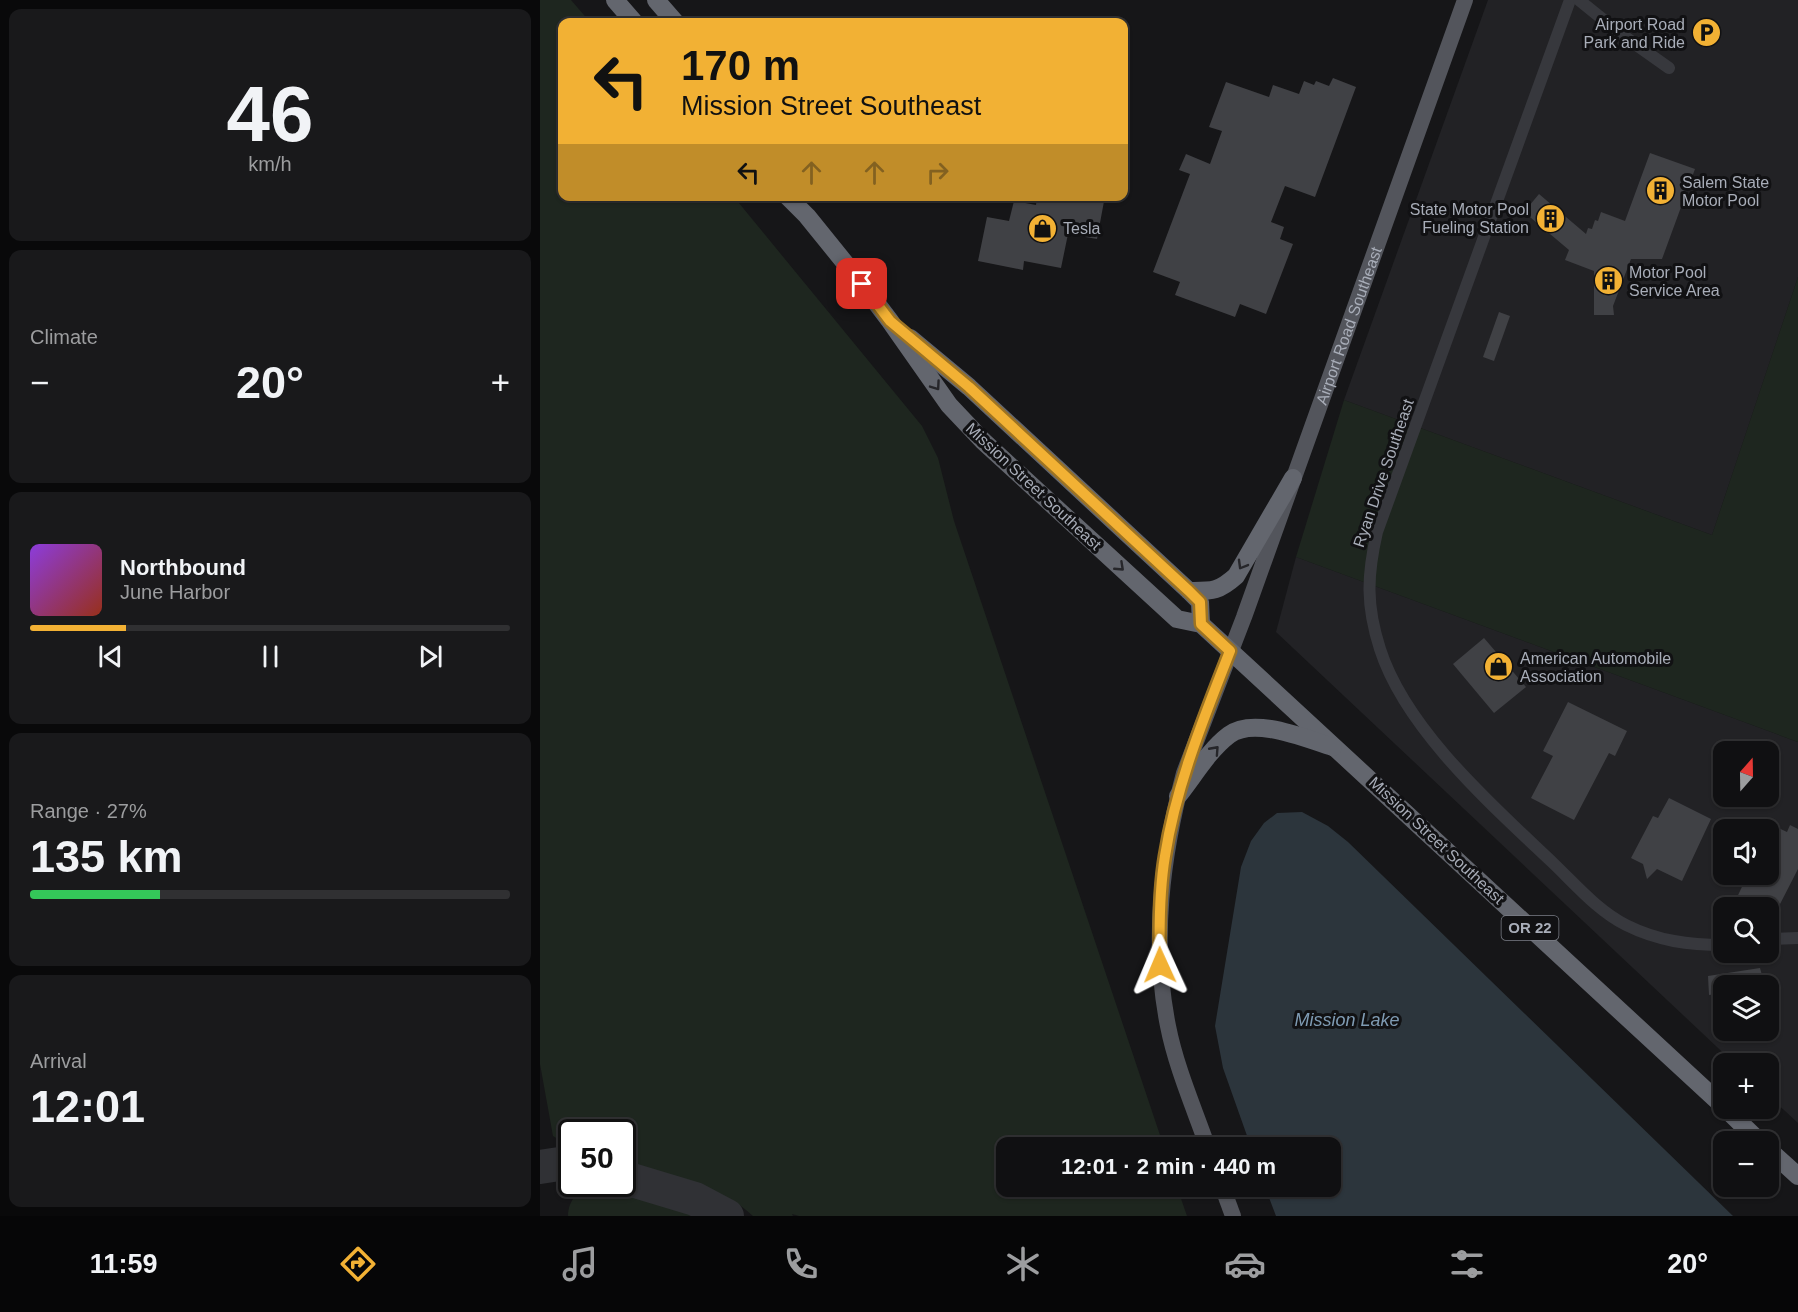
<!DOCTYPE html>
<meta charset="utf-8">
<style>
:root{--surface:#101012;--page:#19191b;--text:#f1f3f6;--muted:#9c9d9f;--line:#303032;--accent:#f2b134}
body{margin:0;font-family:Arial,sans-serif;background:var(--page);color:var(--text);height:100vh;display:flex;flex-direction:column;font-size:22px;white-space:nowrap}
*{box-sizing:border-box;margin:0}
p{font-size:20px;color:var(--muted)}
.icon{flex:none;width:33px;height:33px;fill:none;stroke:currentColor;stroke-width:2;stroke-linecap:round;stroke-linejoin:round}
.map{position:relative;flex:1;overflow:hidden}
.panel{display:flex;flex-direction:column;gap:9px;padding:9px;background:#09090a;width:540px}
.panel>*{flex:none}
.guide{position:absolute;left:18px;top:18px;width:570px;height:183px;border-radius:12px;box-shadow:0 2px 4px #0004,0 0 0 2px var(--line);background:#f2b134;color:#111;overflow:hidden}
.needle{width:39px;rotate:20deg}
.buttons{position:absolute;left:1173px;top:741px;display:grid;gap:12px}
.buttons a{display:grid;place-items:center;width:66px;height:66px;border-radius:12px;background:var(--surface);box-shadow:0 2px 4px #0004,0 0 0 2px var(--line);font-size:30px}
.speed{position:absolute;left:18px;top:1119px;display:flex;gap:12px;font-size:30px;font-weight:700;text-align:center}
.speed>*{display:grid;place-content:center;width:78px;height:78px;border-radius:50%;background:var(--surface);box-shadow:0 2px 4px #0004,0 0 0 2px var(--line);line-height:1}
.speed .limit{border:3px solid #111;border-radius:9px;background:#fff;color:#111}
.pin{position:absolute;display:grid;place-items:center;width:51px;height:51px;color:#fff;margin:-26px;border-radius:12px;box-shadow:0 3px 9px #0006}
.me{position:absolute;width:66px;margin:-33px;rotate:359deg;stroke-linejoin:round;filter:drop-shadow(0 0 4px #0008)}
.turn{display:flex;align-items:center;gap:21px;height:126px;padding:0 24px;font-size:27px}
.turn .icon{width:78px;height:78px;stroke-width:2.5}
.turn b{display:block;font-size:42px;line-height:51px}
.lanes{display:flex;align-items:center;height:57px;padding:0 24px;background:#0003;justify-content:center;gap:30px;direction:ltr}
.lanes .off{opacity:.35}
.big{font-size:45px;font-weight:800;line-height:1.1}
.panel .tile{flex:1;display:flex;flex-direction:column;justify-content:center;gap:9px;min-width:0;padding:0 21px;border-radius:12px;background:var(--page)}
.panel .dial{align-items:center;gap:0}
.dial b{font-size:78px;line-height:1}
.song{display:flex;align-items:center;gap:18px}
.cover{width:72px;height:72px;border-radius:9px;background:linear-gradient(135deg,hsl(270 70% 55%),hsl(10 70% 35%))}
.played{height:6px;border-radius:3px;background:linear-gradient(90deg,var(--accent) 20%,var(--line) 20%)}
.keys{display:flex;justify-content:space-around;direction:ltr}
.heat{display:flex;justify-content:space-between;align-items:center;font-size:33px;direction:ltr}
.charge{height:9px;border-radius:4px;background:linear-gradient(90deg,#34c759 27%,var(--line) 0)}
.trip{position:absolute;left:456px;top:1137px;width:345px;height:60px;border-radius:12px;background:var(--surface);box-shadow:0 2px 4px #0004,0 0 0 2px var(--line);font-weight:800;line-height:60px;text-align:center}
.tab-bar{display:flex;height:96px;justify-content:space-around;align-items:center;background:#060607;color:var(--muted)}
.tab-bar .icon{width:42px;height:42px}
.tab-bar .selected{color:var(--accent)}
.tab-bar b{font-size:27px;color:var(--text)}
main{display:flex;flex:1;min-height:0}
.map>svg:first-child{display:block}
.built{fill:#222225;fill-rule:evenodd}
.green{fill:#1e261f}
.water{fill:#2c353c}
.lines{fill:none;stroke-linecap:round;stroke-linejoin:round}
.taxiway{stroke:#303135;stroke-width:34}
.building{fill:#404145}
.minor{stroke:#37383d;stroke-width:12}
.major{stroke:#53555c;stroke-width:16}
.highway{stroke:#63666e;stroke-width:18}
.oneway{stroke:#26262a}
.route-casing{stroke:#9d7322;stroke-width:15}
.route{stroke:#f2b134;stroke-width:10}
.labels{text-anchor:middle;stroke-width:6;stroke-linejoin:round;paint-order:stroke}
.shield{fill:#111113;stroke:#7b7e86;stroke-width:1.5}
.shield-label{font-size:15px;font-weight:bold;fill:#a8adb8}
.poi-label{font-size:16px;fill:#a8adb8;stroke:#111113;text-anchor:start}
.street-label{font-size:16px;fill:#a8adb8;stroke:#111113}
.water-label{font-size:18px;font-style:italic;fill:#7f9bb3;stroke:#111113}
</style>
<main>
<section class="panel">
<div class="tile dial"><b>46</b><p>km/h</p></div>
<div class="tile"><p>Climate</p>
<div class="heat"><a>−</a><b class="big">20°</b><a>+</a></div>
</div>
<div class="tile">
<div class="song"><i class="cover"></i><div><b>Northbound</b><p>June Harbor</p></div></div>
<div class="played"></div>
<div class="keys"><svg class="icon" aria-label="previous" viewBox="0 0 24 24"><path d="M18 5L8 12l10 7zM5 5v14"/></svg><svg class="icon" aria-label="pause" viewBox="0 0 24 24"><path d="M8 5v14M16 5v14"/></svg><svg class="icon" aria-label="next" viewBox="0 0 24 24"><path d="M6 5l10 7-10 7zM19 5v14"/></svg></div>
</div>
<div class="tile"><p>Range · 27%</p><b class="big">135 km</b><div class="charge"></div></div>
<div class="tile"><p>Arrival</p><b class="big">12:01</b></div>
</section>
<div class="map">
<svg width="1258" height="1216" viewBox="0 0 1258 1216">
<rect width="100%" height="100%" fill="#161618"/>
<g class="built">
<polygon points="948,0 1258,0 1258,277 1172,535 804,400"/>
<path d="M756,557L1258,742V1123L1229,1096L1228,1064L1194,1063L736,632ZM1184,752H1228V796H1184ZM1184,830H1228V874H1184ZM1184,908H1228V952H1184ZM1184,986H1228V1030H1184Z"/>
</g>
<g class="green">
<path d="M0,0H31L50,22H22V196L194,197L382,426L398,458L414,521L624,1147L466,1148V1186L637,1187L647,1216H259L252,1214L253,1216H213C181,1185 125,1176 83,1163L82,1132H32L31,1147L13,1136L0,1064Z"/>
<polygon points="1258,277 1258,742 756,557 804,400 1172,535"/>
<path d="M56,1185L70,1188L156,1216H28C28,1199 40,1188 56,1185Z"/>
</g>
<polygon class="water" points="762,812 788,826 808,842 1193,1216 736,1216 725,1187 790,1186 790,1148 711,1147 683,1068 675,1026 701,867 711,841 724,823 737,813"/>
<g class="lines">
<g class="taxiway">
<polyline points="0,1167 26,1163 32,1165"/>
<polyline points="82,1177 155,1199 187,1216"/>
</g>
</g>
<g class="building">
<polygon points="793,78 816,87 775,197 745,186 731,222 744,227 740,239 753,244 726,314 700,304 695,317 635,295 640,282 613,272 650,174 639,170 646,154 670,164 682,131 669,127 686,82 729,97 733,85 759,94 764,81 774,85 776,81 789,86"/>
<polygon points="1110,153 1155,169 1122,259 1091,259 1073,306 1074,315 1054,315 1054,271 1025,260 1029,250 984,212 999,194 1046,234 1048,228 1052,229 1055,220 1058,221 1061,212 1085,221"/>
<polygon points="497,196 565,196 557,239 528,234 521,268 484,261 483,270 438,261 447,217 469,221 474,201 496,205"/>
<polygon points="959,312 970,316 954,361 943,357"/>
<polygon points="944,638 986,687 954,713 913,664"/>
<polygon points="1028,702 1087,731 1075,756 1069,753 1034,820 991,798 1013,756 1003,751"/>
<polygon points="1129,798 1171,819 1142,881 1117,869 1107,879 1103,864 1091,858 1113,816 1118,818"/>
<polygon points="1228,823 1247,832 1250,825 1258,829 1258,869 1237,910 1217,900 1213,908 1192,908 1208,874 1228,874"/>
<polygon points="1220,968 1225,986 1184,986 1184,993 1169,995 1168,976"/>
</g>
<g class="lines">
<g class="minor">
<path d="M1030,0L837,532C827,576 826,605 840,649C866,730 953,806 1013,863C1036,885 1058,911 1086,925C1118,941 1149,945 1184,945"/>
<polyline points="1039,0 1081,34 1129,68"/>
<polyline points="1228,939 1258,938"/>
</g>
<g class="major">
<path id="s1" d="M668,1148C654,1108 636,1067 628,1026C611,941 622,856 644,773L704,617L925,0"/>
<polyline points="682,1186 693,1216"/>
</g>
<g class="highway">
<polyline points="75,0 94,22"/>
<polyline points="116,0 135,22"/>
<polyline points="247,196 267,216 322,284 350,321 409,405 443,441 637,619 661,624 1184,1107"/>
<polyline points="370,338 429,387 649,591 660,602 661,624"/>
<path d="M649,591C672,591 678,592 696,576L753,478"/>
<path d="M638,796C654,776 669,750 689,735C714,716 766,739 793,747"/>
<polyline points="1185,1108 1220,1142"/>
<polyline points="1228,1149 1258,1176"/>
</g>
</g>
<defs><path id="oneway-chevron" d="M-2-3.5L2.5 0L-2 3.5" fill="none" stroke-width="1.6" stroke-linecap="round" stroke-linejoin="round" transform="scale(1.5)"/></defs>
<g class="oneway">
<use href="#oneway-chevron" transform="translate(396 386) rotate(55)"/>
<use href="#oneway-chevron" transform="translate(702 565) rotate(120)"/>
<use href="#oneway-chevron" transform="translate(580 567) rotate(43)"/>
<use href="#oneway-chevron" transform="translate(675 750) rotate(-48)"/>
</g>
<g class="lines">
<defs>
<path id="route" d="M322,284L350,321L429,387L649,591L660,602L661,624L690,651C664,718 636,785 625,856C619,892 619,929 620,965"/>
</defs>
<use href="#route" class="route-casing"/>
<use href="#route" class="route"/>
</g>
<defs>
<symbol id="parking-disc" viewBox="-11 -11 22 22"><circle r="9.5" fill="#f2b134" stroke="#111113"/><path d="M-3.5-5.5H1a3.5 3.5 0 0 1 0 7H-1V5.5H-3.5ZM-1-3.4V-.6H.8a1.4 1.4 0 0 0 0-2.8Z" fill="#111"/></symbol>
<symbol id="building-disc" viewBox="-11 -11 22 22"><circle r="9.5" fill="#f2b134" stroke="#111113"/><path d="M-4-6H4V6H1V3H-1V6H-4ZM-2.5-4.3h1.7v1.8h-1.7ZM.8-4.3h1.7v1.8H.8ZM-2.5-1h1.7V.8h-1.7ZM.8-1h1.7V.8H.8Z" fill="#111"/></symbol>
<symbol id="shop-disc" viewBox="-11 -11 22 22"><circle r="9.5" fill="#f2b134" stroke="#111113"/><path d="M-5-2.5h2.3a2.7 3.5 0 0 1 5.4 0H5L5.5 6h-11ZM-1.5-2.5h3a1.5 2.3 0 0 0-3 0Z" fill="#111"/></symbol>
</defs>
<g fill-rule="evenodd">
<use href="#parking-disc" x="1150" y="16" width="33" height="33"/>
<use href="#building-disc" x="1104" y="174" width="33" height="33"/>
<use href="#building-disc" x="994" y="202" width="33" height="33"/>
<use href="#shop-disc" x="486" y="212" width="33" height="33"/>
<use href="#building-disc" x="1052" y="264" width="33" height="33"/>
<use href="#shop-disc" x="942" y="650" width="33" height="33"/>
</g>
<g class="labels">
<rect class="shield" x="961.5" y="916" width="57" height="24" rx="4.5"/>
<g class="shield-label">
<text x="990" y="933">OR 22</text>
</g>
<g class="poi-label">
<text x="1145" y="30" text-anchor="end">Airport Road<tspan x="1145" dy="18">Park and Ride</tspan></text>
<text x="1142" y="188">Salem State<tspan x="1142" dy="18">Motor Pool</tspan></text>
<text x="989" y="215" text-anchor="end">State Motor Pool<tspan x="989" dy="18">Fueling Station</tspan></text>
<text x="523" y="234">Tesla</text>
<text x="1089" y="278">Motor Pool<tspan x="1089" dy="18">Service Area</tspan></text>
<text x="980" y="664">American Automobile<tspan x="980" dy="18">Association</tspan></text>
</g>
<g class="street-label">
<text dy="6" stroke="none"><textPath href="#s1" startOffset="861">Airport Road Southeast</textPath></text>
<text transform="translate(843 473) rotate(-71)" y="6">Ryan Drive Southeast</text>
<text transform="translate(494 486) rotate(43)" y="6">Mission Street Southeast</text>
<text transform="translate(897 840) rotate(43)" y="6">Mission Street Southeast</text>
</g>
<g class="water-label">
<text x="807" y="1026">Mission Lake</text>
</g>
</g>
</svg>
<div class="buttons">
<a><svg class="needle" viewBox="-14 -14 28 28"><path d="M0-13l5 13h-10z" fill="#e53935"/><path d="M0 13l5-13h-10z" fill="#9c9d9f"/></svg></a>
<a><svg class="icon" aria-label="sound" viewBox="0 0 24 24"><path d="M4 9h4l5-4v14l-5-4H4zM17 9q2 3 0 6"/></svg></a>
<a><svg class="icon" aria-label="search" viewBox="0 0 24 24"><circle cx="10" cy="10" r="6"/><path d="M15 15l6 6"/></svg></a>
<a><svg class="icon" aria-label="layers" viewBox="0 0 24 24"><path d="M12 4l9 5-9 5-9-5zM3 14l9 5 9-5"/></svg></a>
<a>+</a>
<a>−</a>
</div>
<div class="speed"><div class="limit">50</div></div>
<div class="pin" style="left:322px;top:284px;background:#d93025"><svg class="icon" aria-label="arrive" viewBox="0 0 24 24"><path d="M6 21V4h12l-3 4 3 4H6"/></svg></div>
<svg class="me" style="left:620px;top:965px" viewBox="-20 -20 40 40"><path d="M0-17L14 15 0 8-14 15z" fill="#f2b134" stroke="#fff" stroke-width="4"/></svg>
<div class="trip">12:01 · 2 min · 440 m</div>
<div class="guide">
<div class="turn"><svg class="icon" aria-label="left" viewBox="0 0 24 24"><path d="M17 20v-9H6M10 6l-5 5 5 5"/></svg><div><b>170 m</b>Mission Street Southeast</div></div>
<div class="lanes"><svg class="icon" aria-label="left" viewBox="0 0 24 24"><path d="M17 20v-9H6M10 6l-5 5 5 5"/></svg><svg class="icon off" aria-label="ahead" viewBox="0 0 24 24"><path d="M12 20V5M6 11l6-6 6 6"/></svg><svg class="icon off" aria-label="ahead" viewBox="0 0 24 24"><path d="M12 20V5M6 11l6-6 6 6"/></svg><svg class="icon off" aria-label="right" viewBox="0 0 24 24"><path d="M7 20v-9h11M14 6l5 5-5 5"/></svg></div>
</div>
</div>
</main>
<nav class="tab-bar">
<b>11:59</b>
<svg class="icon selected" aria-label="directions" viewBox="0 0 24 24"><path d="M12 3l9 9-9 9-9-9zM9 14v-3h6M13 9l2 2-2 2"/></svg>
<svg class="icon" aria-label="music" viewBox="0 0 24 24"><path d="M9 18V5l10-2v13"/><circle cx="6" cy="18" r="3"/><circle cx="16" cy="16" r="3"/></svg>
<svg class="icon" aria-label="phone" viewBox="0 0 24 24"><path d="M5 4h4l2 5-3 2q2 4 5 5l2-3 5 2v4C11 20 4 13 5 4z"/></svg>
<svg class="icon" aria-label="climate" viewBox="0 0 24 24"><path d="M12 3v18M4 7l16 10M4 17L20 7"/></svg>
<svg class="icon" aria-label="car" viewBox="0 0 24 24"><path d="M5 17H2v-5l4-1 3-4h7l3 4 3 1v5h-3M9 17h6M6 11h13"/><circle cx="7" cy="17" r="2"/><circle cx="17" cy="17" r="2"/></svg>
<svg class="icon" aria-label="filters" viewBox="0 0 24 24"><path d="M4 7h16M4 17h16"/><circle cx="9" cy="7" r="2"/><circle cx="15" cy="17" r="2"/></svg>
<b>20°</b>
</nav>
